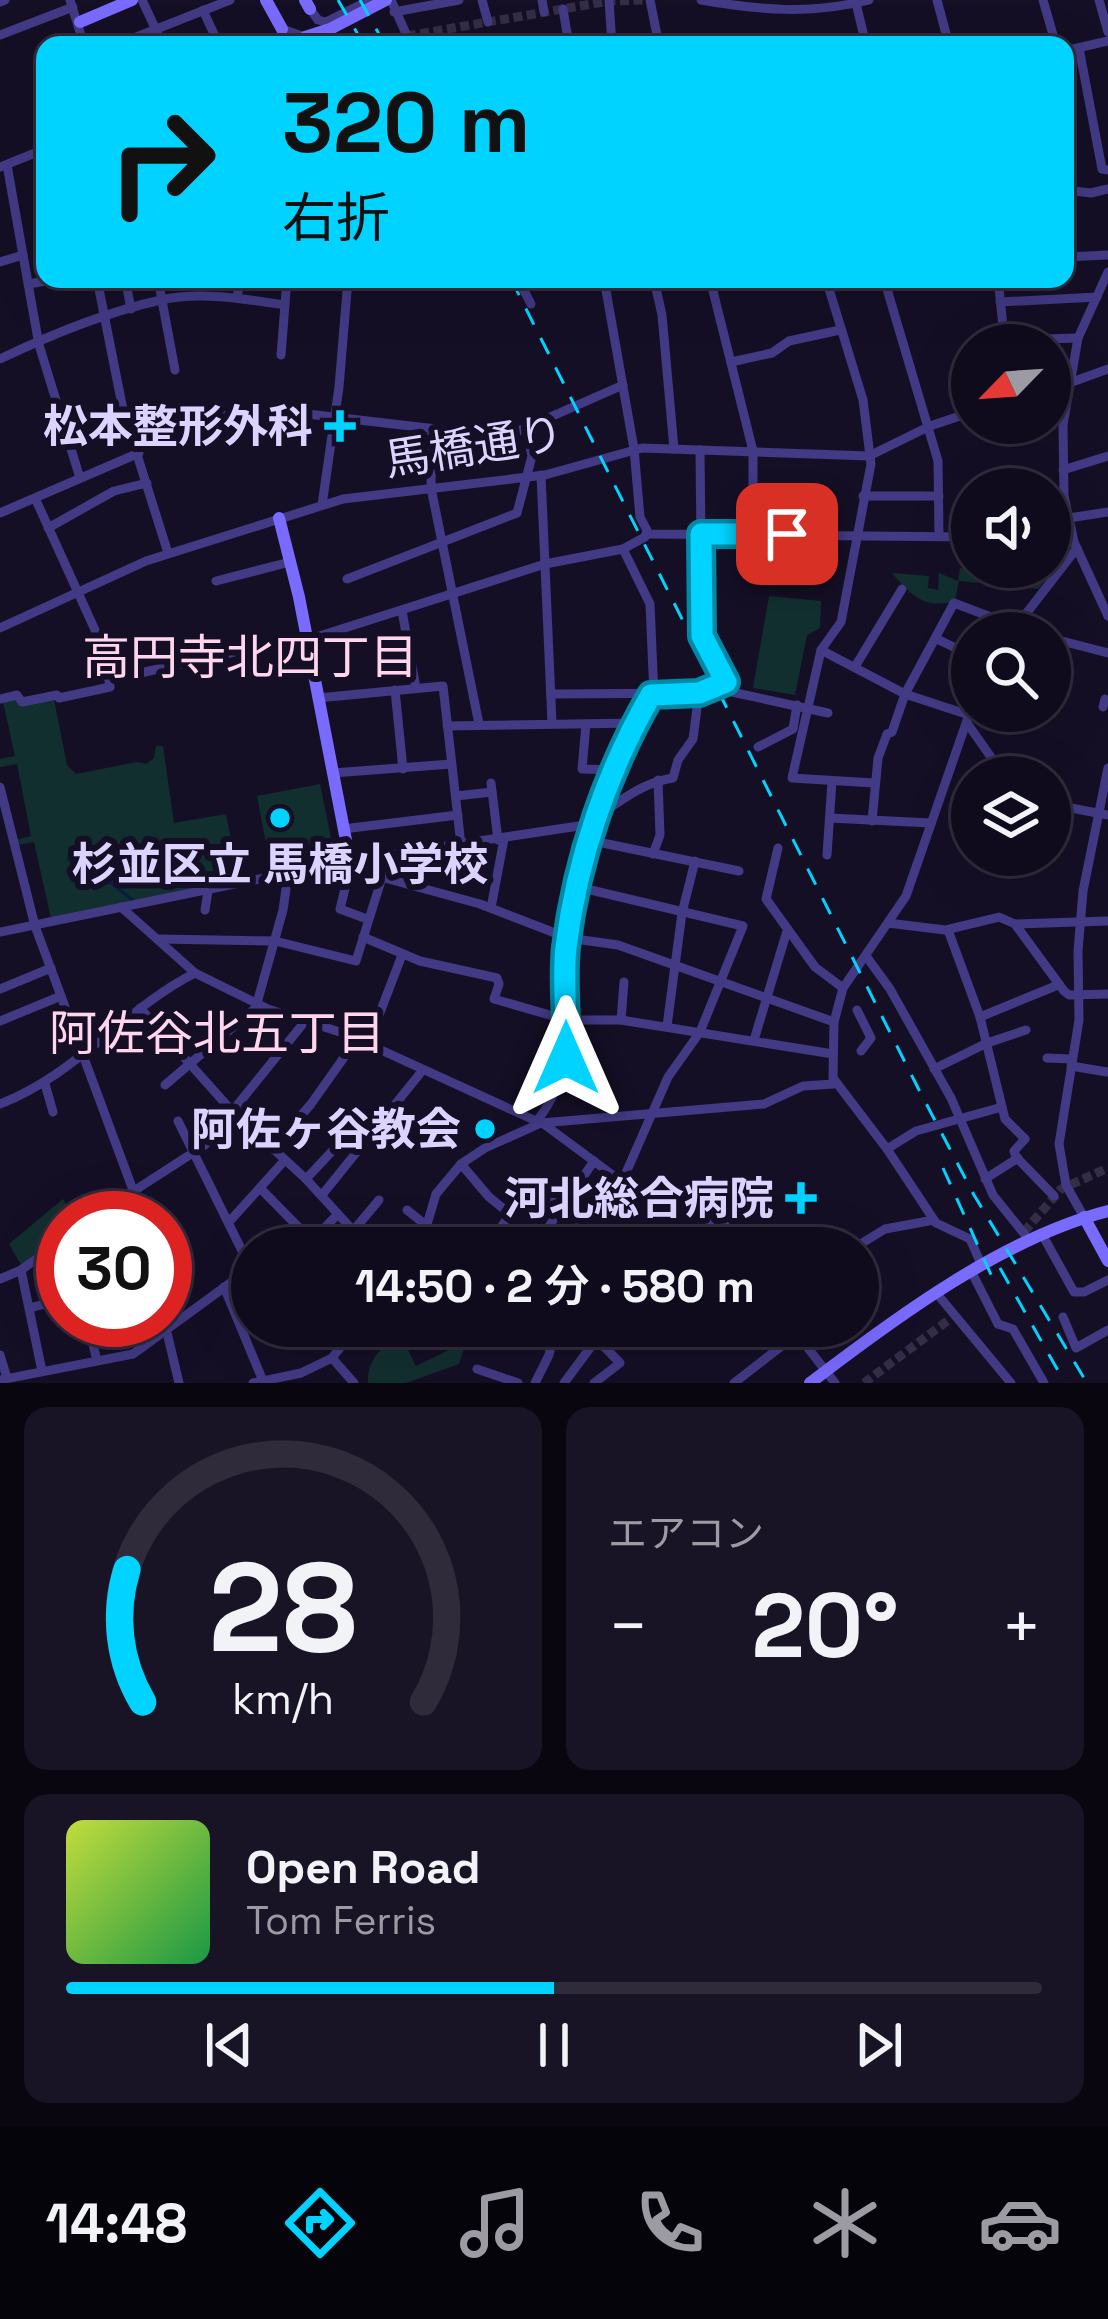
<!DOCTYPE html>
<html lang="ja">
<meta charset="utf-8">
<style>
:root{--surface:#100b1c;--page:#191425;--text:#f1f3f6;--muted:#9c9ba3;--line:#302b3b;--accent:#00d3ff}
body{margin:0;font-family:"Space Grotesk","Noto Sans JP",sans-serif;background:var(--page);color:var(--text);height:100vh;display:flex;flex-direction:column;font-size:45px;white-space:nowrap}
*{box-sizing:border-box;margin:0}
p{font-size:39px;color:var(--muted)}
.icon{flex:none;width:66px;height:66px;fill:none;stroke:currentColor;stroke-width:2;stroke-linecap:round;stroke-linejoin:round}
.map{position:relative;height:1383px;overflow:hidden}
.side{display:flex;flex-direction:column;gap:24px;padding:24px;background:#09060f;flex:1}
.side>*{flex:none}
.guide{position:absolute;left:36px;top:36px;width:1038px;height:252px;border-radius:24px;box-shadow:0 12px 48px #0002,0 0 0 3px var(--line);background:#00d3ff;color:#111;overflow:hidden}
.needle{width:78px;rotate:245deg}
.controls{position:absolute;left:951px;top:324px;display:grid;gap:24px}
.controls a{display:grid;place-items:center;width:120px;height:120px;border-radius:50%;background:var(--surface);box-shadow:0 12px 48px #0002,0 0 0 3px var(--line);font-size:60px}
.speed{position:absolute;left:36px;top:1191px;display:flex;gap:24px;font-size:60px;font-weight:700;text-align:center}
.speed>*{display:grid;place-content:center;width:156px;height:156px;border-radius:50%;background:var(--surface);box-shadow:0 12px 48px #0002,0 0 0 3px var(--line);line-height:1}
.speed .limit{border:18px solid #d22;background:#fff;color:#111}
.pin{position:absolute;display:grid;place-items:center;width:102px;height:102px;color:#fff;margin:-51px;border-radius:24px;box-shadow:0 6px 18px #0006}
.me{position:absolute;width:132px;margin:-66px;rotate:0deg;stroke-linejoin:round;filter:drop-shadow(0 0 9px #0008)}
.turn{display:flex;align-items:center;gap:42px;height:252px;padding:0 48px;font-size:54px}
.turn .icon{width:156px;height:156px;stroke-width:2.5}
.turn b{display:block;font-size:84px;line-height:102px}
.big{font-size:90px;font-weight:600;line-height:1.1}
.side .card{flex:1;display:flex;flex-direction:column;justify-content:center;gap:18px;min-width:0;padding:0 42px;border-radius:24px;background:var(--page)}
.side .dial{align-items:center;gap:0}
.dial svg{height:312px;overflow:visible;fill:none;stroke:var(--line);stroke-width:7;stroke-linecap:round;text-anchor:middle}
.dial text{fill:var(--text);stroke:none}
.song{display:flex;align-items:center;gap:36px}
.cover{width:144px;height:144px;border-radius:18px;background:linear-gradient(135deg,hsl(70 70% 55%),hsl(140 70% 35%))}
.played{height:12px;border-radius:6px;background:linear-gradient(90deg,var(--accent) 50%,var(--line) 50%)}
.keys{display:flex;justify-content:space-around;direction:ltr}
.heat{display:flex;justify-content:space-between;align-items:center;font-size:66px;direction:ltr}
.side .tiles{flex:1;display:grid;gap:24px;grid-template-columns:1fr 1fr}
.card:last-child{grid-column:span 2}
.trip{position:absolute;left:231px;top:1227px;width:648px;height:120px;border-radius:60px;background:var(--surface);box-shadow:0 12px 48px #0002,0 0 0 3px var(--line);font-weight:600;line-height:120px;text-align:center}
.tab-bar{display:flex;height:192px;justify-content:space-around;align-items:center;background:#06040b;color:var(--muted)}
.tab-bar .icon{width:84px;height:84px}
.tab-bar .on{color:var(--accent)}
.tab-bar b{font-size:54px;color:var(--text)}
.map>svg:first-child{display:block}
.green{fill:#122f30}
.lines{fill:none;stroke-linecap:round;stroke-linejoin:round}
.stream{stroke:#0a1b44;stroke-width:3}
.street-tunnel{stroke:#332d47;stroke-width:9;stroke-dasharray:9 4.5;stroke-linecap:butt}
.street{stroke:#423a85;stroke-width:9}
.secondary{stroke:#7a6bff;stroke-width:12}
.rail{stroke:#00d3ff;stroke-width:3;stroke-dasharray:18 15;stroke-linecap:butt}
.route-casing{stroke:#0089a6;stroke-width:30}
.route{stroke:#00d3ff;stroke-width:21}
.poi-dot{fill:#00d3ff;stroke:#150f26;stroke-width:4.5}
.labels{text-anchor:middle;stroke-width:12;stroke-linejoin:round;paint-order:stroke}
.poi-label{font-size:45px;font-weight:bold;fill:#dcd4ff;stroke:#150f26;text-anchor:end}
.street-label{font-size:45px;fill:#dcd4ff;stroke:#150f26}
.neighbourhood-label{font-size:48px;fill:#ffd6ed;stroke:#150f26}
</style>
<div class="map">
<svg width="1108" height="1383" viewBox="0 0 1108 1383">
<rect width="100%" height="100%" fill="#150f26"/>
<g class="green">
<path d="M960,568L1049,576L1038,589L959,581L955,601C924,610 910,594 892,573L929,576L928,588L938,590L939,573L958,581Z"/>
<polygon points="769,596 821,601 820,628 807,635 795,695 753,688"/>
<polygon points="14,699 54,700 67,765 76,774 137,762 146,764 154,758 156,746 163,746 174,823 226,814 239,881 51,918 34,842 17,845 16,840 31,836 17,764 0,767 0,759 15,756 3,702"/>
<polygon points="320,784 335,857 279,868 269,859 257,796"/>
<polygon points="63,1199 73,1218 63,1218 63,1237 22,1267 9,1244"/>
<path d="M460,1326H471L459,1364L406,1383H368C367,1360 381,1346 401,1336L416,1366L453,1348Z"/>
</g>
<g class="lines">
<polyline class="stream" points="68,859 79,869 98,873 134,901"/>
<g class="street-tunnel">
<polyline points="407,36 609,1 646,0"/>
<polyline points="1024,1232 1061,1189 1108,1168"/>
<polyline points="864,1383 950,1319"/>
</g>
<g class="street">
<polyline points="70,0 84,45"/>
<polyline points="142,0 163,45"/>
<polyline points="482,0 488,22"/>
<polyline points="542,0 544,12"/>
<polyline points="609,0 612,45"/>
<polyline points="650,0 659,45"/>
<path d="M701,0C759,10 811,15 869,0"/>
<polyline points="937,0 949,45"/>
<polyline points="1043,0 1056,45"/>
<polyline points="1099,0 1108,32"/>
<polyline points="0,2 5,0"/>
<polyline points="856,3 866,45"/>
<polyline points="310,9 318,20 326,22 370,0"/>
<polyline points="563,9 569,45"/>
<polyline points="203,10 219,45"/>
<polyline points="394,12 459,0"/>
<polyline points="0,35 73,7"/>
<polyline points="317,36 335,37 358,45"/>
<polyline points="116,45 230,0"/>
<polyline points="273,45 281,36 282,29 305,37"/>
<polyline points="360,45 407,36 391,0"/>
<polyline points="1079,48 1102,169 1108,170"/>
<polyline points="1065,51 1108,41"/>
<polyline points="7,165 39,345 80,478"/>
<polyline points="0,167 45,149"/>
<polyline points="1065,190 1091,193 1108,189"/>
<polyline points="1065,257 1108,255"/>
<polyline points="0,262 23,255"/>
<polyline points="1108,272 1078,338 1063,425 1064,496 1074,542 1108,616"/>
<polyline points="97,279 123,410 168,553"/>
<polyline points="158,279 175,370"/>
<polyline points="518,279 531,304"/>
<polyline points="604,279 634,449 640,517 649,534 972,537"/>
<polyline points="654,279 662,315 674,449"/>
<polyline points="710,279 753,451 753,533"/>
<polyline points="826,279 863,400 871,464 841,622 821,650 792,778 874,783"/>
<polyline points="884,279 938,461 939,535"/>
<polyline points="998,279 1005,345"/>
<polyline points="655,283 678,279"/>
<polyline points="29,284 55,279"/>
<polyline points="237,298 240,279"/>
<polyline points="1000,302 1097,297"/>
<polyline points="131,309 126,283 144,279"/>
<polyline points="1004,340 1078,338"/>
<polyline points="281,355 287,279"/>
<path d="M0,359C50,335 106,312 161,300C199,291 246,299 285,305"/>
<polyline points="731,362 772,353 789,341 840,330"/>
<polyline points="1050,390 1108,369"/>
<polyline points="432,430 431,488 479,724"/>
<polyline points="132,433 202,418 273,410 505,437 623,385"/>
<polyline points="700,450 702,636 732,692 828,713"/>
<polyline points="1063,470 1108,456"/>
<polyline points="541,475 552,723"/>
<polyline points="863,496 939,496"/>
<polyline points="35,498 100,641 109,680"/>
<polyline points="322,505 339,387 348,279"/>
<polyline points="0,513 139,453"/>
<polyline points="1069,518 1108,512"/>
<polyline points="48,528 114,491 147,483"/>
<polyline points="1050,530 1071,528"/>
<polyline points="623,549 645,537 647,531"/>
<polyline points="347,579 517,513 532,456 526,428"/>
<polyline points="216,581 290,562"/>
<polyline points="402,611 416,688"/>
<polyline points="0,628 146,561 343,499 545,475 642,448 869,456 930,426 972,412"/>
<polyline points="1011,633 1077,548"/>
<polyline points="1050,638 1108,653"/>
<polyline points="937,639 972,656"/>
<polyline points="307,640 545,564 623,549 650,604 654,695"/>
<polyline points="821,650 905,694 969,715"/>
<polyline points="856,665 902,589"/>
<polyline points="395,690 403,769"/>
<polyline points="551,694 699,693 726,682"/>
<polyline points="318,698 443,686 461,845"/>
<polyline points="0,699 17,695 22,702 57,695 59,698 110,687 109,680 306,636"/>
<polyline points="972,706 906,896 843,988 834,1022 833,1078 887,1149 936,1223 970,1239 982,1266"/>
<polyline points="1103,707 1105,699"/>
<polyline points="967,723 1005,777"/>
<polyline points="586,724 582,769 615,770"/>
<polyline points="447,726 636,723"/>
<polyline points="758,747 793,729 797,705"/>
<polyline points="333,773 451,764"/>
<polyline points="491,783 498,840"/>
<polyline points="0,787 35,926 133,1190"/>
<polyline points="456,796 492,792"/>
<polyline points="1050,804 1108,815"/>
<path d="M597,816C623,800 641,783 673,778L678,760L693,739L699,693"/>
<polyline points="830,818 931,823"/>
<polyline points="872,821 878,758 887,734 892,732 905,694 954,603 1033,633"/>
<polyline points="343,829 458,815"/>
<polyline points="588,840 739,871"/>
<polyline points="778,848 766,899 815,967 843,988"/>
<polyline points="653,854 660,835 658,780"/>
<polyline points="827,855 832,781"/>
<polyline points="352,860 340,909 367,919"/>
<polyline points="381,877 480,904 568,938 618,945 834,1022"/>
<polyline points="121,907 195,973 268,1009 346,1034 545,1125 645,1199 691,1207 732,1248"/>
<polyline points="491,908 504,839"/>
<polyline points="205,910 208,891"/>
<polyline points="888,923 945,930 999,917 1015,924 1064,991 1069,995 1108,994"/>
<polyline points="1015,924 1108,921"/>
<polyline points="948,930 980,1017 1005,1119 1025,1139 1014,1151 1016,1157 1054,1196"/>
<polyline points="0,932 352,860 592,824"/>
<polyline points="363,937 420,961 497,978 499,984 494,999 567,1020 621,1020 833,1054"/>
<polyline points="159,939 275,941 356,961 389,855"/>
<polyline points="866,956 890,989 951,1098 993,1195 1030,1241"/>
<polyline points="0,989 51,968"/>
<polyline points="257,1003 283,910 288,875"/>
<polyline points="140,1008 232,1111 306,1179 369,1248"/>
<polyline points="857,1010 871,1038 861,1051"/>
<polyline points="980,1017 1058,985"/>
<polyline points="621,1020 624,982"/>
<polyline points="0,1021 61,996"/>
<polyline points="667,1026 682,913 695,861"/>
<polyline points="754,1040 787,931"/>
<polyline points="368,1044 402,955"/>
<polyline points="1047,1058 1072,1059"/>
<polyline points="1071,1066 1107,1072"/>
<polyline points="934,1069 987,1043 1026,1030"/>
<polyline points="45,1084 53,1112"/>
<polyline points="165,1085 259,1005"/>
<path d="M0,1104C76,1075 124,1009 195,973"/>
<polyline points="178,1121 250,1267"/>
<path d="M541,1123L539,1118C582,1063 557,1001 568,939C582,852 608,771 651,695"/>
<polyline points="272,1149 311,1104 357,1039"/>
<polyline points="887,1149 916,1131 1002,1107"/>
<polyline points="461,1164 489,1197 510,1214"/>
<polyline points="306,1179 335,1148"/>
<polyline points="985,1179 1018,1158"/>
<polyline points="260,1188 312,1241"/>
<polyline points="322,1195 422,1071"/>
<polyline points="407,1210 427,1226"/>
<polyline points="1084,1217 1066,1185 1059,1144 1079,1020 1078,951 1083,891 1108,768"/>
<polyline points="92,1218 205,1145 306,1020"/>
<polyline points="229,1222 285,1160"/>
<polyline points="353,1231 379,1200"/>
<polyline points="717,1232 738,1206"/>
<polyline points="1043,1236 1074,1292 1084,1292 1108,1280"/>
<polyline points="305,1248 338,1214"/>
<polyline points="420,1248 436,1194 461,1164 485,1148 541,1123 764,1104 803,1086 834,1084"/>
<polyline points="487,1248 531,1183 562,1205"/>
<polyline points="534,1248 594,1161"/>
<polyline points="556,1248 607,1200 625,1175 668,1077 700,1032 743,926 578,887"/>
<polyline points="675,1248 707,1222"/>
<polyline points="854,1248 885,1229 934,1220"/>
<polyline points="21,1270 42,1371"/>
<polyline points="972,1273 998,1324"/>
<polyline points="0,1279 21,1270 63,1240"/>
<polyline points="224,1287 263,1381"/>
<polyline points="938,1295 1011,1383"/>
<polyline points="30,1308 63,1299"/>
<polyline points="1063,1317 1076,1348 1108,1330"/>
<polyline points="87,1320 97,1361"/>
<polyline points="137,1320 143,1347"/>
<polyline points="164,1320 179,1383"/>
<polyline points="998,1324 1013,1329 1044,1383"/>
<polyline points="584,1326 620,1363 594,1383"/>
<polyline points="791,1326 835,1383"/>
<polyline points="0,1355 7,1378"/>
<polyline points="332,1358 354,1383"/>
<polyline points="477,1369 518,1383"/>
<polyline points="0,1380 133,1354 252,1267"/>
<polyline points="253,1383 301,1373 332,1358 357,1326"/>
<polyline points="535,1383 549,1355 555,1326"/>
<polyline points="564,1383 596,1340"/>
<polyline points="734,1383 797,1334"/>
</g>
<g class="secondary">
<polyline points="266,0 282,29"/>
<polyline points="305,0 310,9"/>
<polyline points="80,22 132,0"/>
<polyline points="305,37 330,29 386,0"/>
<polyline points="279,518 299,597 350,861"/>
<polyline points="1084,1217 1108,1261"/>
<path d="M810,1383C895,1318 1003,1238 1108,1211"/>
</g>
<g class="rail">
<polyline points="338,0 364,45"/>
<polyline points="360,0 385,45"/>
<polyline points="511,279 918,1088 974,1195 1087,1383"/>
<polyline points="943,1168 997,1288"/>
<polyline points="1000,1268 1065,1383"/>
</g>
</g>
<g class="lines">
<defs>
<path id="route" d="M566,1058C568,1021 562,983 566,947C577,859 607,771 651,695L699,693L726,682L702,636L701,534H787"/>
</defs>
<use href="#route" class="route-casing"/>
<use href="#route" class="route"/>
</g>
<g class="poi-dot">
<path d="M334 408h12v12h12v12h-12v12h-12v-12h-12v-12h12z"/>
<circle cx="280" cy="818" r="12"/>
<circle cx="485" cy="1129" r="12"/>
<path d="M795 1180h12v12h12v12h-12v12h-12v-12h-12v-12h12z"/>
</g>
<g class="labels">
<g class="poi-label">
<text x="313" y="442">松本整形外科</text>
<text x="280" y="880" text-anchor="middle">杉並区立 馬橋小学校</text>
<text x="461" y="1145">阿佐ヶ谷教会</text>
<text x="774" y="1214">河北総合病院</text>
</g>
<g class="street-label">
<text transform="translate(474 446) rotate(-9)" y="16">馬橋通り</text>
</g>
<g class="neighbourhood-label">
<text x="250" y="674">高円寺北四丁目</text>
<text x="217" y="1050">阿佐谷北五丁目</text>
</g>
</g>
</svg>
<div class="controls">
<a><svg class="needle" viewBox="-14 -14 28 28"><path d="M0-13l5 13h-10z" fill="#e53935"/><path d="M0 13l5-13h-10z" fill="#9c9ba3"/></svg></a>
<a><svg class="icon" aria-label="sound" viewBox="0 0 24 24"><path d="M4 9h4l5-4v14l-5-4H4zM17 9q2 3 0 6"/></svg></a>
<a><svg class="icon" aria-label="search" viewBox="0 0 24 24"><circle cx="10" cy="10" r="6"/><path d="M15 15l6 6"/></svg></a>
<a><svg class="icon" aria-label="layers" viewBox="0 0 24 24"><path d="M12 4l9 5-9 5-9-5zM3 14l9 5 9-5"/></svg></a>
</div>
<div class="speed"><div class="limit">30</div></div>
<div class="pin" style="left:787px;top:534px;background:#d93025"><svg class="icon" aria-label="arrive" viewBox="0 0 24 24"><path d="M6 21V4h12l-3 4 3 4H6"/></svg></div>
<svg class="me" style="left:566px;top:1058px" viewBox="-20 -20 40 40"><path d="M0-17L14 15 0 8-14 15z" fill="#00d3ff" stroke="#fff" stroke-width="4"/></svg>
<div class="trip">14:50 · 2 分 · 580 m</div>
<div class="guide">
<div class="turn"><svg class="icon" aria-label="right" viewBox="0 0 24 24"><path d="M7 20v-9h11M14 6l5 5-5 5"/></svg><div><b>320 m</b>右折</div></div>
</div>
</div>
<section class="side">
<div class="tiles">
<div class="card dial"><svg viewBox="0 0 100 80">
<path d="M14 69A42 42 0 1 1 86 69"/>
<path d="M14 69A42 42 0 0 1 10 35" stroke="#00d3ff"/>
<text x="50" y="56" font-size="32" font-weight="700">28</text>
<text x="50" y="72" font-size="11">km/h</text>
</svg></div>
<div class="card"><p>エアコン</p>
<div class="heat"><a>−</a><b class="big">20°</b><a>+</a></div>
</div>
<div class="card">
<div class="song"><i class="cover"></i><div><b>Open Road</b><p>Tom Ferris</p></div></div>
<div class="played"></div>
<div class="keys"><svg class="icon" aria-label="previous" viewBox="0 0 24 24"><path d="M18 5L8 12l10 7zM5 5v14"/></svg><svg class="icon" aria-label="pause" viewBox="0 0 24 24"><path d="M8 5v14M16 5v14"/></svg><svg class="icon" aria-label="next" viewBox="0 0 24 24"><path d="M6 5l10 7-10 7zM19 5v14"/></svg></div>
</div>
</div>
</section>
<nav class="tab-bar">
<b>14:48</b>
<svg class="icon on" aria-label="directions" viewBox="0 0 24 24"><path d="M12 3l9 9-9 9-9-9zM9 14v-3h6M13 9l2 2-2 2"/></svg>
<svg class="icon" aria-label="music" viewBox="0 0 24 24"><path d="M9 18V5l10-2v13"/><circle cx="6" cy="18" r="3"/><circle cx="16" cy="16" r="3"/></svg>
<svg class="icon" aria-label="phone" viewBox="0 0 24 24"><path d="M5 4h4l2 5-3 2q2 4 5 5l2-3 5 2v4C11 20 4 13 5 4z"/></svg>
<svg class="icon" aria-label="climate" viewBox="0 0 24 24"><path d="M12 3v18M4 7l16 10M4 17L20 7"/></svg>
<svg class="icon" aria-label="car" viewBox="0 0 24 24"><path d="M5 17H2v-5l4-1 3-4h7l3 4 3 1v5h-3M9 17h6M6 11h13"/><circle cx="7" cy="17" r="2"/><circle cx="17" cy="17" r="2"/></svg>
</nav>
